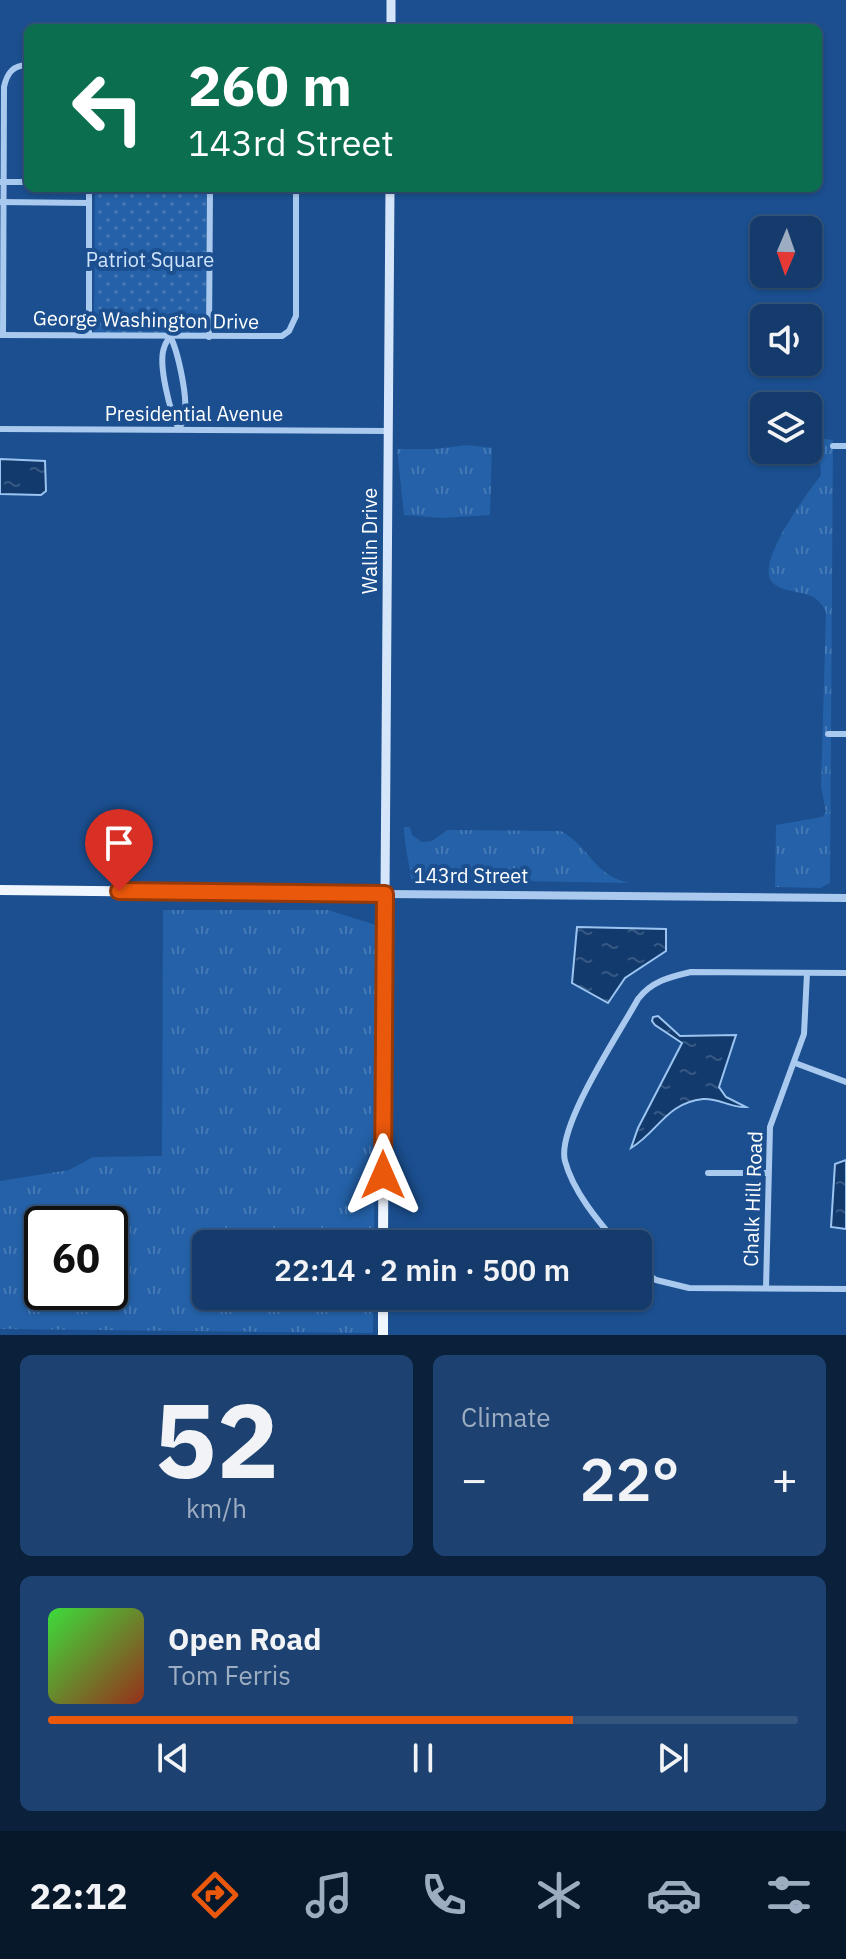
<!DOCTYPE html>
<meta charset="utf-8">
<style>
:root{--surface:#143b6b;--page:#1d4271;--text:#f1f3f6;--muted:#9dadc1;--line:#33557e;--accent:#ea580c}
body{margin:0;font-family:"IBM Plex Sans",sans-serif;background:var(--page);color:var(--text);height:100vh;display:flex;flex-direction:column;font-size:30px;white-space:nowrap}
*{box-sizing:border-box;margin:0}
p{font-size:26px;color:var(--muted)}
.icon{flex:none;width:44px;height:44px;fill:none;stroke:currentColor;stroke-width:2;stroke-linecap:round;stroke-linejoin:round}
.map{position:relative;height:1335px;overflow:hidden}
.sheet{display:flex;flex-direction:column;gap:20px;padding:20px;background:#0b203b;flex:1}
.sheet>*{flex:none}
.banner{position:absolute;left:24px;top:24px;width:798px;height:168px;border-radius:12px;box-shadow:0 2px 6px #0004,0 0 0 2px var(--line);background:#0b6e4f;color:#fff;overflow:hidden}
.needle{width:52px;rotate:182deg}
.controls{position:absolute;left:750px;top:216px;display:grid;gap:16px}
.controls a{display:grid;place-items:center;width:72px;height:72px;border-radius:12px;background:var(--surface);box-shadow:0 2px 6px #0004,0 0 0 2px var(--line);font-size:40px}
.speed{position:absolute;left:24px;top:1206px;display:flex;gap:16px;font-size:40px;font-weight:700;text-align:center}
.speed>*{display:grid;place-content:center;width:104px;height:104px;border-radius:50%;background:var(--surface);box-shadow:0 2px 6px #0004,0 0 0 2px var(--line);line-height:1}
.speed .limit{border:4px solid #111;border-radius:12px;background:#fff;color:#111}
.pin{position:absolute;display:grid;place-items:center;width:68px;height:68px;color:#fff;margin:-82px -34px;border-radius:50% 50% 50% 0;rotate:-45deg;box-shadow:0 0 8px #0007}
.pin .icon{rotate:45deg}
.me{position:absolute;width:88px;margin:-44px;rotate:0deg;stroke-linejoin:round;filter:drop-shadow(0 0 6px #0008)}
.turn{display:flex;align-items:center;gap:28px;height:168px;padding:0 32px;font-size:36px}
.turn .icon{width:104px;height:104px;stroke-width:2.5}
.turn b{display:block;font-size:56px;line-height:68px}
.big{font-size:60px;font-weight:600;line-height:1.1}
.sheet .tile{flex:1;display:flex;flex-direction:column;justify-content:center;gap:12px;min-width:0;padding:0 28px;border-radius:12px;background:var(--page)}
.sheet .dial{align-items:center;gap:0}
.dial b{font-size:104px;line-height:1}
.song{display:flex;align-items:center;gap:24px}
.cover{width:96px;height:96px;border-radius:12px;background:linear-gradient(135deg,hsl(120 70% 55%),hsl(10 70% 35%))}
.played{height:8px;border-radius:4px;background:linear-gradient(90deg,var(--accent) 70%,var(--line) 70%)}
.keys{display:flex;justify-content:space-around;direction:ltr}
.heat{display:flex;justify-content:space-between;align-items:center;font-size:44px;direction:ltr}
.sheet .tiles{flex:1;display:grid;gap:20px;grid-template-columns:1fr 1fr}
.tile:last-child{grid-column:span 2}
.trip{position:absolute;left:192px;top:1230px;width:460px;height:80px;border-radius:12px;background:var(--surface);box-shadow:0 2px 6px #0004,0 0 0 2px var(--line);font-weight:600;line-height:80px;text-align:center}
.menu{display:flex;height:128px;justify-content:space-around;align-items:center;background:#08182b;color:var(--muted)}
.menu .icon{width:56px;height:56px}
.menu .current{color:var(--accent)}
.menu b{font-size:36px;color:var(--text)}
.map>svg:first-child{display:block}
.grass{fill:url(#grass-tufts);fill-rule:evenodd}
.park{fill:url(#park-dots)}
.water{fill:url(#water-ripples);stroke:#9cc4f0;stroke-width:2}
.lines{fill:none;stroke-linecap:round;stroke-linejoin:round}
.minor{stroke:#a9c9ee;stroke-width:6}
.tertiary{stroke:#a9c9ee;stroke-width:8}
.secondary{stroke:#d6e6fa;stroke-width:9}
.primary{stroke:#f0f6ff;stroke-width:10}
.route-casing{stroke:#983908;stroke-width:20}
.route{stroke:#ea580c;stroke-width:14}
.labels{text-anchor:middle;stroke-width:8;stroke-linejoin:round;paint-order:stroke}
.park-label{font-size:20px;fill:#cfe3fa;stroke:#1b4f8f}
.street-label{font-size:20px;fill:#fff;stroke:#1b4f8f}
</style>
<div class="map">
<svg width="846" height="1335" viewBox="0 0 846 1335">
<defs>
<pattern id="grass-tufts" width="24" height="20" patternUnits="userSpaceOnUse" patternTransform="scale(2)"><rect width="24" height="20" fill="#2461a8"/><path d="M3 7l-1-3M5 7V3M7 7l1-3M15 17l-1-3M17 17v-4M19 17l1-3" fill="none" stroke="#4579b5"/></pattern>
<pattern id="park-dots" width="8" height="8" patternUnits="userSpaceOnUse" patternTransform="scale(2)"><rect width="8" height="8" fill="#2461a8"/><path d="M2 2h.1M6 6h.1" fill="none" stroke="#4579b5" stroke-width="1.8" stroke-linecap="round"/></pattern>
<pattern id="water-ripples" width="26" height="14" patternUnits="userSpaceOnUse" patternTransform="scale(2)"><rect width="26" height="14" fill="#123a6d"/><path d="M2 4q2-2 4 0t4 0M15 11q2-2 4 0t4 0" fill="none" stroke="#365883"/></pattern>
</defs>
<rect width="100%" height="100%" fill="#1b4f8f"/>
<g class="grass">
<path d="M824,439L833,440L830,883L820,888L775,887L776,825L822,817L826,812L821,787L826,612C814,586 792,597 774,584C751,567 809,491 821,475L819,451Z"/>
<polygon points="467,445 492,448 490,515 442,518 404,515 397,449 435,449"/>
<path d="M404,827H410L412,835L422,842L432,841L447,830L561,831C591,848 592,874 629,883L411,879C409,860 404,845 404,827Z"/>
<path d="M163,910H328L376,925L374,1244H206V1296H373V1333L0,1329V1181L69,1170L93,1157L162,1156ZM42,1224H110V1292H42Z"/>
</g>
<polygon class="park" points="95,188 207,188 206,334 94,333"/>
<g class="water">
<polygon points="0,459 45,461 46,491 41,495 0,494"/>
<polygon points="577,927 666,929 666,951 625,978 608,1003 572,983"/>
<path d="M658,1016L680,1036L736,1035L719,1087L726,1097L746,1107C731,1108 719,1098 703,1099C666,1103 658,1132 631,1148L638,1128L682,1043L655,1025L652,1021L653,1017Z"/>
<polygon points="846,1160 846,1229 831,1227 835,1164"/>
</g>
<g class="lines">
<g class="minor">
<polyline points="0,182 28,182"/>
<polyline points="0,202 89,203"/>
<polyline points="0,335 282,336 289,331 296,316 296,188"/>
<path d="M3,335L4,87C7,73 13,65 28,65"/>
<polyline points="89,335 89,188"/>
<path d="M170,336C168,340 165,343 164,348C158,364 170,413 179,429"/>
<path d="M170,336C178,351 189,401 184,417C183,421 181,425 179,429"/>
<polyline points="209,337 210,188"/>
<polyline points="0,429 388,431"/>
<polyline points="833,446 846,446"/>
<polyline points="828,734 846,734"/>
<polyline points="795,1063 846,1082"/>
<polyline points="708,1173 767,1173"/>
<path d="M618,1244C597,1220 573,1191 565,1161C556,1127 620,1032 638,999C652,981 670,977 691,972L846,973"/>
<polyline points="638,1268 656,1280 689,1288 846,1289"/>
<polyline points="766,1288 770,1127 804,1034 807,973"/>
</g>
<polyline class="tertiary" points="385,894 846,898"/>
<g class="secondary">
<polyline points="391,28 391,0"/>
<polyline points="385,894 390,188"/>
</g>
<g class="primary">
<polyline points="0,890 385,894 383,1244"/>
<polyline points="383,1335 383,1296"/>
</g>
</g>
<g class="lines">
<defs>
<polyline id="route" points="119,891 385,894 383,1175"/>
</defs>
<use href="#route" class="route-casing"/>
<use href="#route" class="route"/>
</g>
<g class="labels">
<g class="park-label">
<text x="150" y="267">Patriot Square</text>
</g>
<g class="street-label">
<text transform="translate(146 320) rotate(1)" y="7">George Washington Drive</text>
<text x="194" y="421">Presidential Avenue</text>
<text transform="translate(370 541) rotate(-90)" y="7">Wallin Drive</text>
<text x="471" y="883">143rd Street</text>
<text transform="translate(753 1199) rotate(-88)" y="7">Chalk Hill Road</text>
</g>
</g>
</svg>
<div class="controls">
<a><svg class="needle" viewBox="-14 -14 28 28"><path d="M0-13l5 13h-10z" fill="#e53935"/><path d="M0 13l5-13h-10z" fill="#9dadc1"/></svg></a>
<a><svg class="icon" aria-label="sound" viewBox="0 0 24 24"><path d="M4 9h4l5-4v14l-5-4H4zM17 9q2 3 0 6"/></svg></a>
<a><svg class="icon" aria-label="layers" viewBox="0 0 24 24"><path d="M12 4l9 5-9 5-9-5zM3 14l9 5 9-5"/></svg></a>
</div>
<div class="speed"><div class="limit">60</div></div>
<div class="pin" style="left:119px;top:891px;background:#d93025"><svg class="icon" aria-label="arrive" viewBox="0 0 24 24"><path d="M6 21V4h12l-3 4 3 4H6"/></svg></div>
<svg class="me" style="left:383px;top:1175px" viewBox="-20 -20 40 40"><path d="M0-17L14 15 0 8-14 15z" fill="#ea580c" stroke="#fff" stroke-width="4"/></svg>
<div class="trip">22:14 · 2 min · 500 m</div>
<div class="banner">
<div class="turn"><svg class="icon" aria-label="left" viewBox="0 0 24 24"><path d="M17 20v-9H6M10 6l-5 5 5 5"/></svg><div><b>260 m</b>143rd Street</div></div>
</div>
</div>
<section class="sheet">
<div class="tiles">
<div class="tile dial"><b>52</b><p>km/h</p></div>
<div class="tile"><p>Climate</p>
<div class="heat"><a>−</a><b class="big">22°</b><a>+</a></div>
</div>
<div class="tile">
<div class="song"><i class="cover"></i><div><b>Open Road</b><p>Tom Ferris</p></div></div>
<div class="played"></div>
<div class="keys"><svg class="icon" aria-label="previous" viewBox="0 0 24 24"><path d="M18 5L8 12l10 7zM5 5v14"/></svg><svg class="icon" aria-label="pause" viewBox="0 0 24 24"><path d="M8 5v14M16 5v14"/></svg><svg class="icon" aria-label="next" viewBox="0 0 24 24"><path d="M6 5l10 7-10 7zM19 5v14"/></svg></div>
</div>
</div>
</section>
<nav class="menu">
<b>22:12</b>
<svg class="icon current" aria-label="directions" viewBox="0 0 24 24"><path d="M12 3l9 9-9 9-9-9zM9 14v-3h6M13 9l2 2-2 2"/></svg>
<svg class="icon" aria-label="music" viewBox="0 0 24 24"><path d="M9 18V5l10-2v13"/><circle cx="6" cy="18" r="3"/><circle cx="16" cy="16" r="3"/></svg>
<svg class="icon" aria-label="phone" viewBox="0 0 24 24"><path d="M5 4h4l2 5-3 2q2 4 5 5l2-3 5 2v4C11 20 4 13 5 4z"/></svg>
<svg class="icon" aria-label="climate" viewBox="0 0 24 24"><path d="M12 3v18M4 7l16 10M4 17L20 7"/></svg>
<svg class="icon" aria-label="car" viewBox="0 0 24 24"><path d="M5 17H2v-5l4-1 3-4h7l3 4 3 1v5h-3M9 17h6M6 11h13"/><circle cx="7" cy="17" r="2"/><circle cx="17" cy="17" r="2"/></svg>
<svg class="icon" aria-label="filters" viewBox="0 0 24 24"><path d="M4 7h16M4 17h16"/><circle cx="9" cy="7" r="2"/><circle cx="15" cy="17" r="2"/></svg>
</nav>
